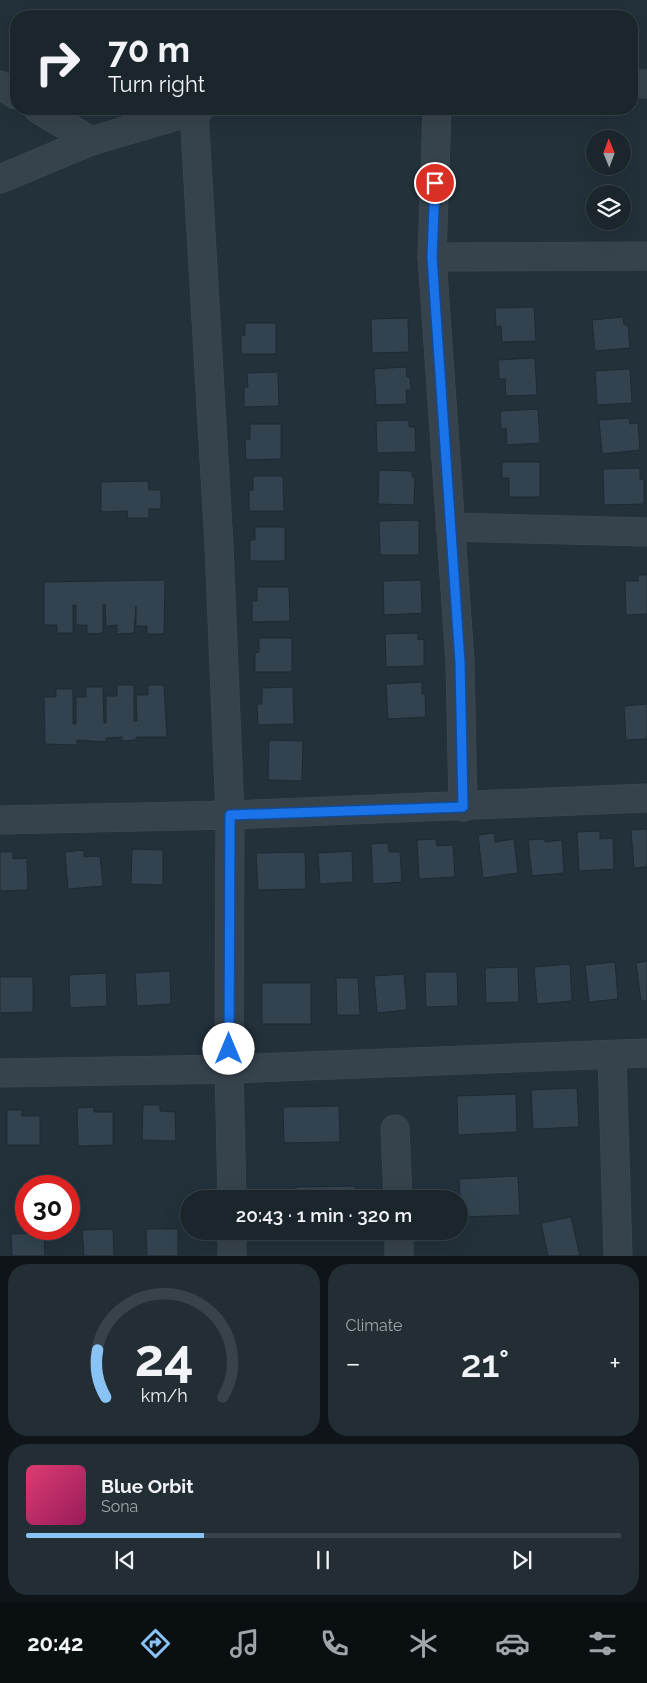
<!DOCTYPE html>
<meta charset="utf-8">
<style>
:root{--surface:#1a252c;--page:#232d34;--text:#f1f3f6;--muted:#9fa5a9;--line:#384248;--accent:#89c3f5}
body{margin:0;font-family:Raleway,sans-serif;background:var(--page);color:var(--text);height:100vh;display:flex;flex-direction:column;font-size:19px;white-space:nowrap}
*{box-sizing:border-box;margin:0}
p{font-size:16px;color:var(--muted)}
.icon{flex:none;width:28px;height:28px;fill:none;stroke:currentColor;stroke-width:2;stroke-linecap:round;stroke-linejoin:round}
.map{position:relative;height:1256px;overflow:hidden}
.panel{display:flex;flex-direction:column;gap:8px;padding:8px;background:#0e1418;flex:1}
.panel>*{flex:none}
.guide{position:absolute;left:10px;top:10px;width:628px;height:105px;border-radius:20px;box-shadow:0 5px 20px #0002,0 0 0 1px var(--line);background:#1a252c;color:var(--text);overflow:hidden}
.needle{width:32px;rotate:359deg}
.buttons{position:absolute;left:586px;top:130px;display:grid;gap:10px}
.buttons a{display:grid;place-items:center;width:45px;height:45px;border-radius:50%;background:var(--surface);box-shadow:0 5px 20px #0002,0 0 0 1px var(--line);font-size:25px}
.speed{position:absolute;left:15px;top:1175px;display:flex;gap:10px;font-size:25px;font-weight:700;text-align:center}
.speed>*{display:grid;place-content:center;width:65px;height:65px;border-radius:50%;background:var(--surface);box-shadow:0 5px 20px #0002,0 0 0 1px var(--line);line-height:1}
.speed .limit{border:8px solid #d22;background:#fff;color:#111}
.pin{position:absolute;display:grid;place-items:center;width:42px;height:42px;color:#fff;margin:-21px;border:2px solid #fff;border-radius:50%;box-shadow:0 1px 5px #0007}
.me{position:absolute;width:55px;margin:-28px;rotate:0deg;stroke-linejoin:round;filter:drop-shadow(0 0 4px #0008)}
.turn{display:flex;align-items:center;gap:18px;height:105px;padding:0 15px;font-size:22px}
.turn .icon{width:65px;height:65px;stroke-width:2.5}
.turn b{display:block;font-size:35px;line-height:42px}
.big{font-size:38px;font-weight:600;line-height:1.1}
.panel .tile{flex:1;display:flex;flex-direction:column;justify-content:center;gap:8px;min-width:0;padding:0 18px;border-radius:20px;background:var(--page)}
.panel .dial{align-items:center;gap:0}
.dial svg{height:130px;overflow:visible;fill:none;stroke:var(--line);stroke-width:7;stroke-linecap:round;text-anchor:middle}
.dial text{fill:var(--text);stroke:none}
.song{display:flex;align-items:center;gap:15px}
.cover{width:60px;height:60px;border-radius:8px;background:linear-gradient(135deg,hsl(340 70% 55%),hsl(330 70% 35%))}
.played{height:5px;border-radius:2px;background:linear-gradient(90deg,var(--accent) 30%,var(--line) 30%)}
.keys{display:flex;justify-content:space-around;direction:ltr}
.heat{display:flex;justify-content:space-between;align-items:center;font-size:28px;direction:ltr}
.panel .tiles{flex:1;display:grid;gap:8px;grid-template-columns:1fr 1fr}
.tile:last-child{grid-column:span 2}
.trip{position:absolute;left:180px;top:1190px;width:288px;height:50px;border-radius:25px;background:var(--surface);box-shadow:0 5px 20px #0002,0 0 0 1px var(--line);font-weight:600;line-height:50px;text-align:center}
.tabs{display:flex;height:80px;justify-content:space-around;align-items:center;background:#0a0f12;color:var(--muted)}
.tabs .icon{width:35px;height:35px}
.tabs .selected{color:var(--accent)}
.tabs b{font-size:22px;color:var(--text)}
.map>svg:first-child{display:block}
.building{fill:#32434f;stroke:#1e2a33}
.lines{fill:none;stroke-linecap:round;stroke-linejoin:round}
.minor-casing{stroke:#404c55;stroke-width:29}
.minor{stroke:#37434c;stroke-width:28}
.route-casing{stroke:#114b97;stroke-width:12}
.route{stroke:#1a73e8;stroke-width:9}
</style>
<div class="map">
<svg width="647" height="1256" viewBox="0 0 647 1256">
<rect width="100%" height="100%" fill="#23313b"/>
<g class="building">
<polygon points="534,307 536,341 502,342 501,326 496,327 495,308"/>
<polygon points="623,317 624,325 628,325 630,348 595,351 592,320"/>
<polygon points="408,318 409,352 372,353 371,319"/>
<polygon points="245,323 276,323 276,354 241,354 241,336 245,335"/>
<polygon points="535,358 537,395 506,396 505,379 499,379 498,360"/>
<polygon points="406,367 407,377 410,377 411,390 406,390 407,404 376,405 374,369"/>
<polygon points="630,369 632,403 597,405 595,371"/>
<polygon points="278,372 279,406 244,407 244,387 248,387 247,373"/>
<polygon points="538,409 540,443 507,445 506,428 501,429 500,411"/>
<polygon points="629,418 630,424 638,423 640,450 602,454 599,420"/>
<polygon points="409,420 409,427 415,427 416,452 377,453 376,421"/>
<polygon points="250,424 281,424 281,459 246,460 245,439 250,439"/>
<polygon points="502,462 540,462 540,497 509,497 509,478 502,478"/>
<polygon points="640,468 640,479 644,479 644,504 604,505 603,469"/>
<polygon points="379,470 412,471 412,477 415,477 414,505 378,504"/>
<polygon points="253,476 283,476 284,511 249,511 249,490 253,490"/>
<polygon points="148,481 149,490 161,490 161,509 149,509 149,518 128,518 127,511 101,512 101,482"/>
<polygon points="419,520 419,555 380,555 379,521"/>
<polygon points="255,527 285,527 285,561 250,561 250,540 255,540"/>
<polygon points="638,575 647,575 647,614 626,615 625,581 638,581"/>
<polygon points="165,580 164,634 147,634 147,626 136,626 136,606 134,633 117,634 117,625 106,626 105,604 103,605 103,633 87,634 87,625 76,625 76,605 73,605 73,633 57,633 57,625 44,625 44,582"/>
<polygon points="421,580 422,613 384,615 383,581"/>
<polygon points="257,587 289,587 290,621 252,622 252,601 257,601"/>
<polygon points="418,633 418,640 424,639 424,666 386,667 385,634"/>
<polygon points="259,638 292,638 292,672 255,672 255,653 259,652"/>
<polygon points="422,682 422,694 425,694 426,717 388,719 386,684"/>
<polygon points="117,685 134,685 134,721 137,721 136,695 148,695 148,685 164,685 167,737 136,737 136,740 122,741 122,737 106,738 106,742 77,740 77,745 45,744 44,697 56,697 56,689 73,689 73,724 76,724 76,697 86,697 86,687 103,687 104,723 106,723 106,696 117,696"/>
<polygon points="293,687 294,724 258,725 257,704 262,704 262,688"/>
<polygon points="647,704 647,739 626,740 624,706"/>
<polygon points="269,740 303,741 302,781 268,780"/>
<polygon points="647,829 647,867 634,868 631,830"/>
<polygon points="600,831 600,839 613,838 614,869 579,871 577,832"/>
<polygon points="494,833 495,842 514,839 518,873 483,878 478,835"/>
<polygon points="436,839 437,846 453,845 455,877 419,879 417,840"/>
<polygon points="545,839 545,842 562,840 564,873 532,876 528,840"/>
<polygon points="388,843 389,852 400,852 402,882 373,884 371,844"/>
<polygon points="132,849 163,850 163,885 131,884"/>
<polygon points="84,850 84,857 100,856 103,886 68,889 65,852"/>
<polygon points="352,851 353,882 320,884 318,853"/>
<polygon points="0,852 13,852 13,859 27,858 28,890 0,891"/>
<polygon points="305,852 306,889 258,890 256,853"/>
<polygon points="647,961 647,1001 641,1001 636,963"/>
<polygon points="615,962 618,999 589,1002 585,965"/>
<polygon points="570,964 572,1001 537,1004 534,967"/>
<polygon points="518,967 519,1002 486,1003 485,968"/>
<polygon points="170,971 171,1004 137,1006 135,973"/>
<polygon points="425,972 457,972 458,1006 426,1007"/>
<polygon points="106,973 107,1006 70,1008 69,975"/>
<polygon points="404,974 407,1010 377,1013 374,976"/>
<polygon points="0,977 33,977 33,1012 0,1013"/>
<polygon points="336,978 358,978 360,1015 337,1015"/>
<rect x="262" y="983" width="49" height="41"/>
<polygon points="577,1088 579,1127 533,1129 531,1090"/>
<polygon points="516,1094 517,1132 458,1135 457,1096"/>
<polygon points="143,1105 160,1105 160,1111 175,1112 176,1141 142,1140"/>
<polygon points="339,1106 340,1142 284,1143 283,1107"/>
<polygon points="94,1107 94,1112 113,1112 113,1145 78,1146 77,1108"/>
<polygon points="7,1110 22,1110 22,1116 40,1116 40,1145 7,1145"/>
<polygon points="518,1176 520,1215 461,1217 459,1179"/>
<polygon points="355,1186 355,1199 296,1199 296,1187"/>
<polygon points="571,1217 580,1256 548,1256 541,1223"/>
<polygon points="113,1229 114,1256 84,1256 82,1230"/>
<polygon points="146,1229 178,1229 178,1256 147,1256"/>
<polygon points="44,1233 45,1256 12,1256 11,1234"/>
</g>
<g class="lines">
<defs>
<g id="minor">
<polyline points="631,83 647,84"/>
<polyline points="0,85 16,95"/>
<polyline points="38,109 91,141"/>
<polyline points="437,109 432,257 460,662 463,807"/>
<polyline points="194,111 219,546 230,815 229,1069 232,1199"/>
<polyline points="0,179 91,141 200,109"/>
<polyline points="432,257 647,256"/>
<polyline points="450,527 647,532"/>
<polyline points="0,820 230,815 647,798"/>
<polyline points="612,1055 618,1256"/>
<polyline points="0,1073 229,1069 647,1053"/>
<polyline points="395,1129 398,1199"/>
<polyline points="399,1231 399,1256"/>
<polyline points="232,1256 232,1231"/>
</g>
</defs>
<use href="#minor" class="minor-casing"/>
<use href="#minor" class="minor"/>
</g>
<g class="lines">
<defs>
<polyline id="route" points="229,1049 230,815 463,807 460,662 432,257 435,183"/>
</defs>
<use href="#route" class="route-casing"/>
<use href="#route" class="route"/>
</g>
</svg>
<div class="buttons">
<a><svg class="needle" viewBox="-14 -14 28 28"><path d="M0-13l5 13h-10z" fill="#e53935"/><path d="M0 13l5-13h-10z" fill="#9fa5a9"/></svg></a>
<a><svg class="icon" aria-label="layers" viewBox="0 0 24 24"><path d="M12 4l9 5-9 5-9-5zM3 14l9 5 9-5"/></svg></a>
</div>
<div class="speed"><div class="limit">30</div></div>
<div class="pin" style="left:435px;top:183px;background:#d93025"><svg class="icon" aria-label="arrive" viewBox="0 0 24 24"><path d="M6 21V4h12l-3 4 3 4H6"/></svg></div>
<svg class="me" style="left:229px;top:1049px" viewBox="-20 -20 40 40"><circle r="19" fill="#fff"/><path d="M0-13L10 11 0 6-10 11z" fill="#1a73e8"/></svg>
<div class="trip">20:43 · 1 min · 320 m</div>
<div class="guide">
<div class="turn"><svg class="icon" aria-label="right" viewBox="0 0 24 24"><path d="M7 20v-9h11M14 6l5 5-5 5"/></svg><div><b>70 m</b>Turn right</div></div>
</div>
</div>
<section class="panel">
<div class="tiles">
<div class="tile dial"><svg viewBox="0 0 100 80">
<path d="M14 69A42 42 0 1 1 86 69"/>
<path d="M14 69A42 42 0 0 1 9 40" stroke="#89c3f5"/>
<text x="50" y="56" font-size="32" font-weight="700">24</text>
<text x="50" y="72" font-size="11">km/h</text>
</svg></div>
<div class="tile"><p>Climate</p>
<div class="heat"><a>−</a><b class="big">21°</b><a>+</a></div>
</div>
<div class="tile">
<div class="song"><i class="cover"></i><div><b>Blue Orbit</b><p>Sona</p></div></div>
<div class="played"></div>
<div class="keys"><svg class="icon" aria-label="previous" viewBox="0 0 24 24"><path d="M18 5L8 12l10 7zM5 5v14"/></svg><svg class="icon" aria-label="pause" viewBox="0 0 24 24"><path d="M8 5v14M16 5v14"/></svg><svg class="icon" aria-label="next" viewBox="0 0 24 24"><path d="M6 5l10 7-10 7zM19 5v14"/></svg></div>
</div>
</div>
</section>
<nav class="tabs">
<b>20:42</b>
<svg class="icon selected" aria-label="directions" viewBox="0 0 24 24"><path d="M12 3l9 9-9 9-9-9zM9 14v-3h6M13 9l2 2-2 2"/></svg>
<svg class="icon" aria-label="music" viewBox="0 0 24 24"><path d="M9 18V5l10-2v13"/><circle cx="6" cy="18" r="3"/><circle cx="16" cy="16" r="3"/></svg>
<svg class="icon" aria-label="phone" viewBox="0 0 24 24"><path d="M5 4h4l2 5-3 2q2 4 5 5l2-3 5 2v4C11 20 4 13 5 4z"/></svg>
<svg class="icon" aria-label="climate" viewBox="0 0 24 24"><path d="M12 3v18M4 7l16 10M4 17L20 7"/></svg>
<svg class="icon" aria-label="car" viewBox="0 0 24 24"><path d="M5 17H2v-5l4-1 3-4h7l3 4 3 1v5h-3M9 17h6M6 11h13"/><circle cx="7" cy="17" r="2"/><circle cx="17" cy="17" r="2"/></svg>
<svg class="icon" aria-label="filters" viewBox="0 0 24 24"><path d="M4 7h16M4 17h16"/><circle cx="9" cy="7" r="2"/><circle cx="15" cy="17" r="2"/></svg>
</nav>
